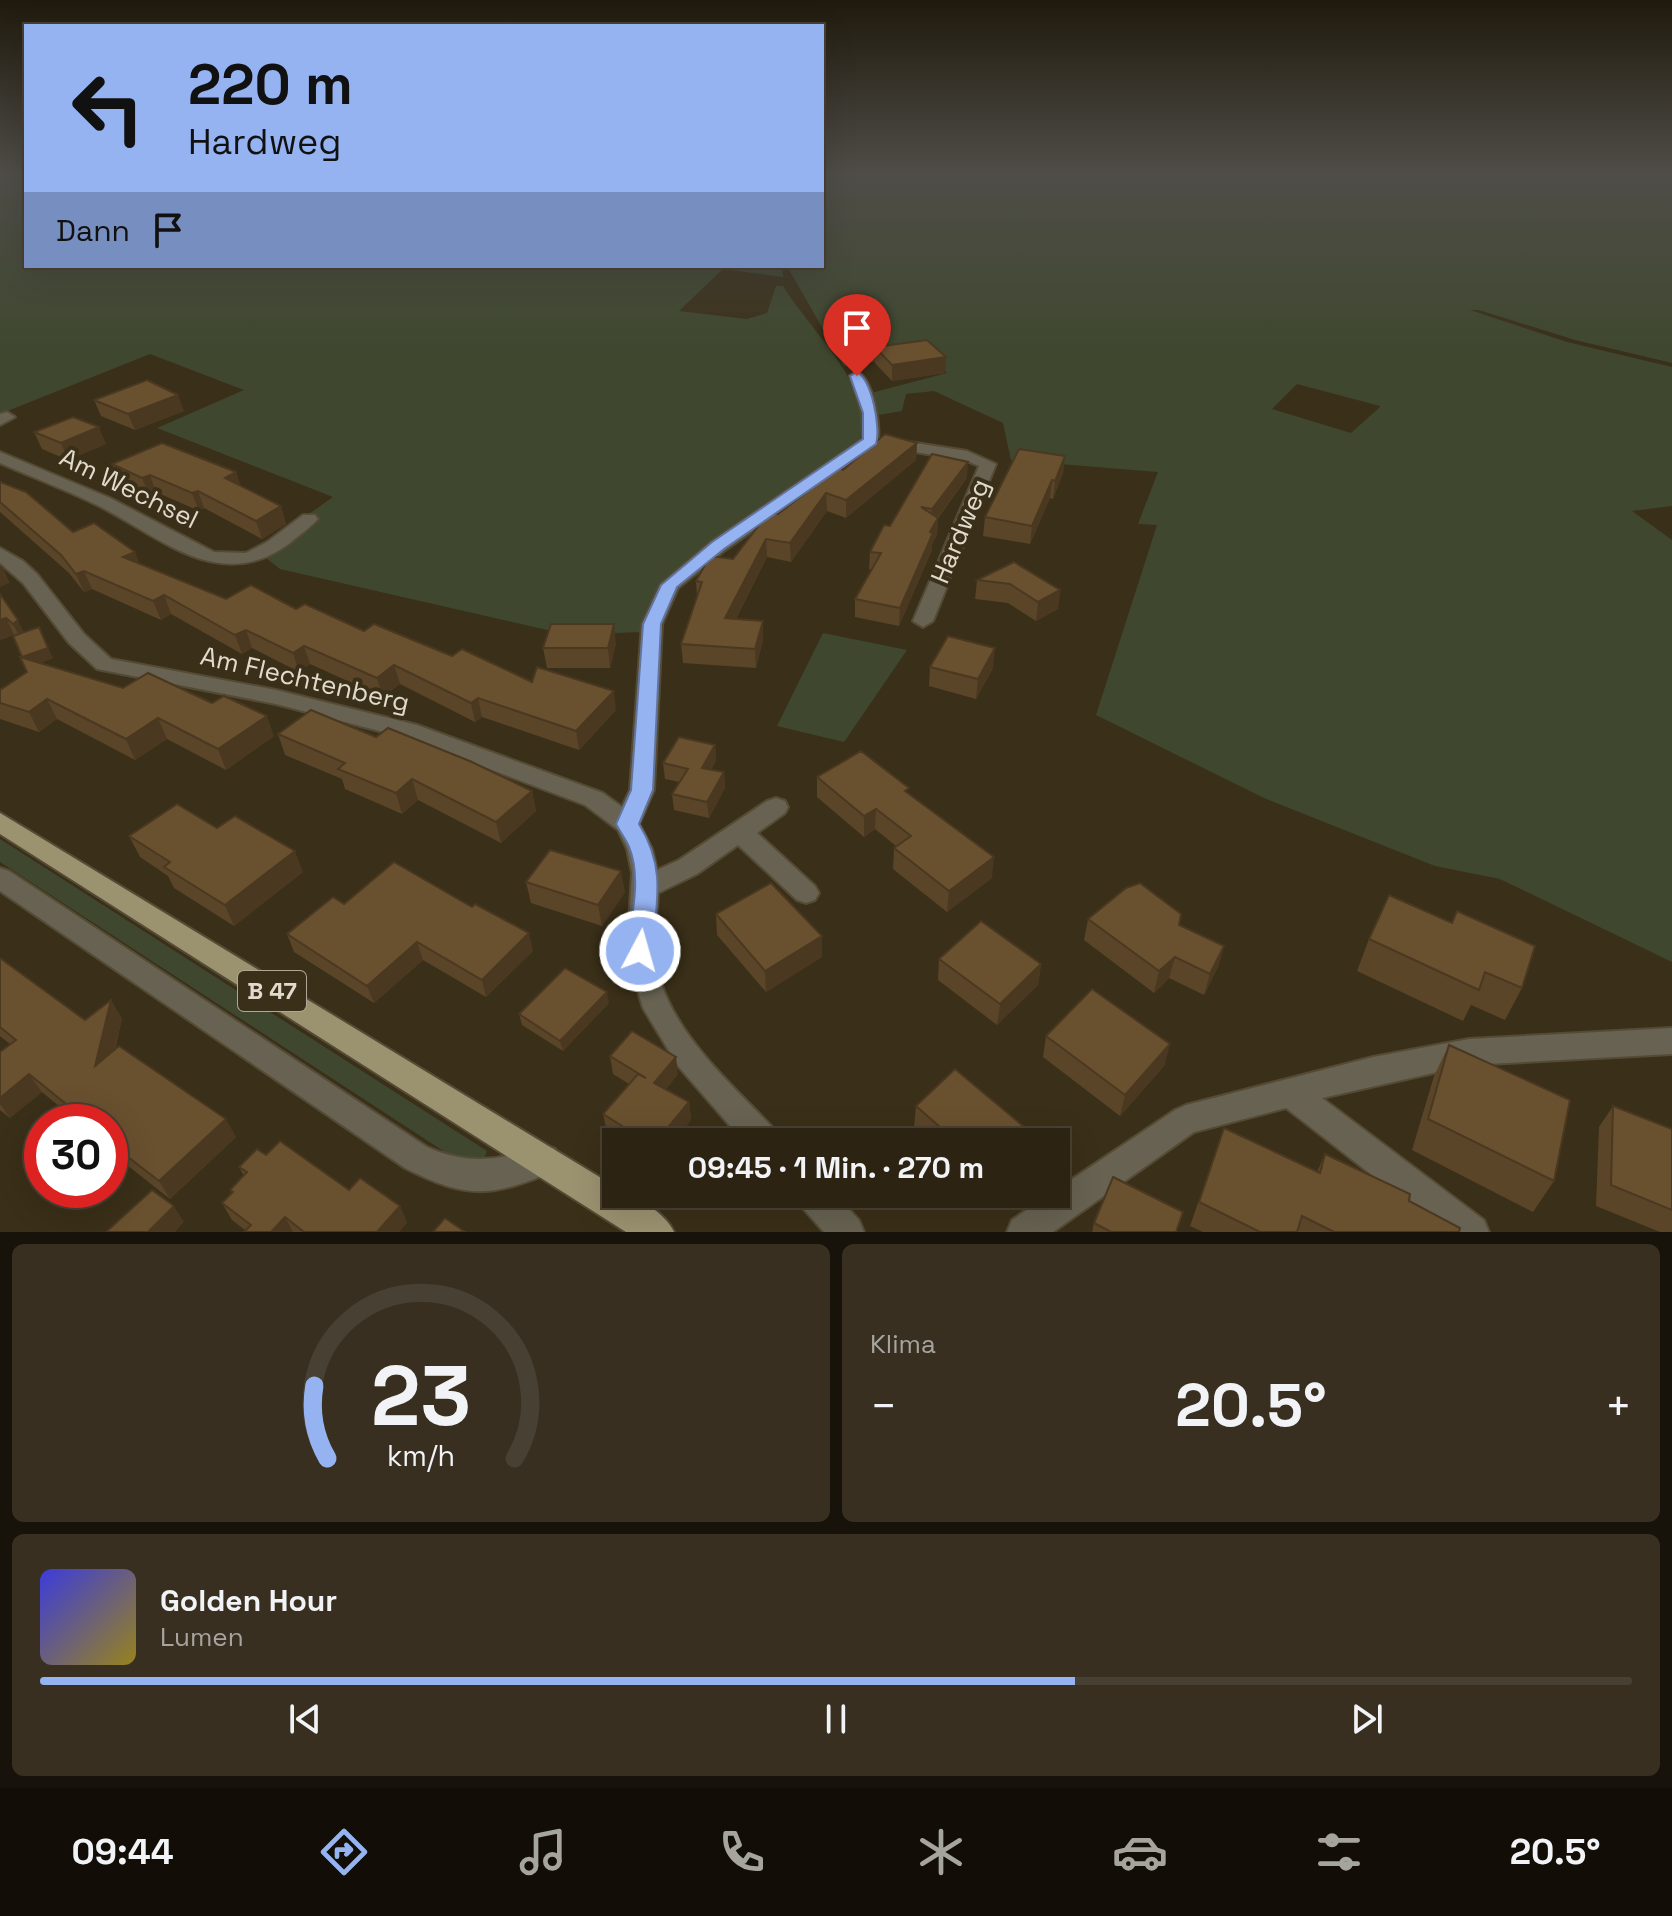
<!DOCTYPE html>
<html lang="de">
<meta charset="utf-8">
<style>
:root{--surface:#2c2312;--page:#382f20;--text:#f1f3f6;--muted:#a6a49f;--line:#484032;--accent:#95b2f1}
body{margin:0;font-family:"Space Grotesk",sans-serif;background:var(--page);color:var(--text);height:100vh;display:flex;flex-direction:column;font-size:30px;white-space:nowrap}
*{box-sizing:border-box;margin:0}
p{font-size:26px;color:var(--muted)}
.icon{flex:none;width:44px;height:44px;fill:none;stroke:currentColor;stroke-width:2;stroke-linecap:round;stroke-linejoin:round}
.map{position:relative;height:1232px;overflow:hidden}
.side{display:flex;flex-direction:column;gap:12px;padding:12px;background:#18130a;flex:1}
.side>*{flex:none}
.banner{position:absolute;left:24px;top:24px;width:800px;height:244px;border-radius:0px;box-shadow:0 8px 32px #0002,0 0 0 2px var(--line);background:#95b2f1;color:#111;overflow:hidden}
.speed{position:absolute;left:24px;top:1104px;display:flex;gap:16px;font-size:40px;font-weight:700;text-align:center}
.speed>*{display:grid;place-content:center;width:104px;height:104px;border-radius:50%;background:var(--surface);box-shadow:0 8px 32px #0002,0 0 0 2px var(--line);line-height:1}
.speed .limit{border:12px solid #d22;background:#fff;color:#111}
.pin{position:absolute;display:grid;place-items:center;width:68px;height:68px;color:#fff;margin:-82px -34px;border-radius:50% 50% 50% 0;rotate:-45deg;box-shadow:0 0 8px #0007}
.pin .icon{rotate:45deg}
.me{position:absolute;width:88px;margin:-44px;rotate:6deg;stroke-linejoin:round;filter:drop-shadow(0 0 6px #0008)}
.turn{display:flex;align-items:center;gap:28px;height:168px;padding:0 32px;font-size:36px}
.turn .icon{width:104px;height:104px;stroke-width:2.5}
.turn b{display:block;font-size:56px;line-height:68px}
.then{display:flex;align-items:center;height:76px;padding:0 32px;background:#0003;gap:16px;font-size:30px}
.big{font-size:60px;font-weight:800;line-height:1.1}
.side .card{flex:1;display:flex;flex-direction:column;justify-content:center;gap:12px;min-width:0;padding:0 28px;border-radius:12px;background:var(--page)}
.side .dial{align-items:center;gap:0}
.dial svg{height:208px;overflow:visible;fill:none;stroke:var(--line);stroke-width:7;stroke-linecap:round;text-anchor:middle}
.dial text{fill:var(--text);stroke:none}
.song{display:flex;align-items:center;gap:24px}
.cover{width:96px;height:96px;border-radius:12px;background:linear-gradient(135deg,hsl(240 70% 55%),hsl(50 70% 35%))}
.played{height:8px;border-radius:4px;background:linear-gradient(90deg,var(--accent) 65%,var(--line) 65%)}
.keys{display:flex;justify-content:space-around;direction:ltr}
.heat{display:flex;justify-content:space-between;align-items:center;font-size:44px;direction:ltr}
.side .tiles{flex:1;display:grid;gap:12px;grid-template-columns:1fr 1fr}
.card:last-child{grid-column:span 2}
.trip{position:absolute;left:602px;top:1128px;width:468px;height:80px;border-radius:0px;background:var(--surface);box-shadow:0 8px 32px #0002,0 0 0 2px var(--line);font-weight:800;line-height:80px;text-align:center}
.tab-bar{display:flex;height:128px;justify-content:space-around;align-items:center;background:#120e07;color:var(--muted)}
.tab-bar .icon{width:56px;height:56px}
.tab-bar .on{color:var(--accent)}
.tab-bar b{font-size:36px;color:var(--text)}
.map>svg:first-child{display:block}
.green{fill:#3f482f;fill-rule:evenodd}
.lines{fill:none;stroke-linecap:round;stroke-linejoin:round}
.street-casing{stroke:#554b35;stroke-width:4}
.primary-casing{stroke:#554b35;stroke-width:4}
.street{fill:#676251;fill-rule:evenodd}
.primary{fill:#9b9270;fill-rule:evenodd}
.wall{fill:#5a4528}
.shaded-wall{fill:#4a3821}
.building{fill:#69502f;stroke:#4a3821;stroke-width:2}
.route{fill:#95b2f1;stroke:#61749d;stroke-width:2}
.labels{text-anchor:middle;stroke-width:8;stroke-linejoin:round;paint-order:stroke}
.shield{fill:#3a2f18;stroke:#b0a797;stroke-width:2}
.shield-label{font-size:24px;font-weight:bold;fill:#e2dbcd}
.street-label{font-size:26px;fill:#e2dbcd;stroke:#3a2f18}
</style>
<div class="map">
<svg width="1672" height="1232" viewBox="0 0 1672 1232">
<rect width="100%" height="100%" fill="#3a2f18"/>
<g class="green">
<path d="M0,175H26V266H782L783,277L723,269L679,311L747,319L767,313L776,286H783C807,324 849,365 863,408C866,419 862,430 860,440C828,463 797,488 765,510C718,542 650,569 641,632L569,635L280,569L265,557L306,516L333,497L157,428L244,390L150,354L0,414Z"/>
<path d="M822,175H1672V363L1575,340L1479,310H1470L1567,342L1672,367V506L1632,511L1672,540V962L1500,879L1435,866L1264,798L1096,715L1157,525L1138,524L1158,472L1011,460L1003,423L934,391L906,394L902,411L879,415L871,393L947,373L930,354L844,366L787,266H822ZM1297,384L1380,406V407L1351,433L1272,409Z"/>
<polygon points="823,633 907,650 844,742 777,726"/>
<polygon points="0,839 487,1151 483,1161 471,1169 0,862"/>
</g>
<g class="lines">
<defs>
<g id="street">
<path d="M857,372C873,378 882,429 877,444L725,550L678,588L662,624L654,790L639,824L652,849L657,870L679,860L767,801L776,798L785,801L788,807L785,813L757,833L815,886L819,893L815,900L806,903L797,900L738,845L697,874L658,893C658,911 653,930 654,949C659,1023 729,1081 776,1131L781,1142H744L678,1066L643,1008L627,955L632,873L627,849L618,830L585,805L410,739L276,704L97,669L69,643L23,583L0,563V548L23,561L37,574L84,634L111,659L276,690L417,725L603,793L622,807L630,790L642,624L660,585L711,542L863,439L862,413L850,376Z"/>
<polygon points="7,412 15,417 0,425 0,414"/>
<polygon points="890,439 967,451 996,464 933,621 923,627 913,621 979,466 964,460 884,447 882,444"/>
<path d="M0,452L110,498L214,552L246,553L267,542L303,515H315L318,519C310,528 299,535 290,543C222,594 164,540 101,507C69,491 34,478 0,463Z"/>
<path d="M0,868L9,871L427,1147C469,1166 503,1160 544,1145L555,1149L560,1160L555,1171C491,1197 468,1200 405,1168L0,891Z"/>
<polygon points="1672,1028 1672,1054 1469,1065 1322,1098 1484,1220 1489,1232 1445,1232 1286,1108 1194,1132 1053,1232 1007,1232 1012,1220 1050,1194 1056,1194 1056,1190 1175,1110 1186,1105 1373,1057 1469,1039"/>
<polygon points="795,1194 835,1194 859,1220 864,1232 824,1232 800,1205"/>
</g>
<path id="primary" d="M0,813L616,1187V1194C636,1194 666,1214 674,1232H626L0,834Z"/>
</defs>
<use href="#street" class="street-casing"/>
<use href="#primary" class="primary-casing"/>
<use href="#street" class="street"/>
<use href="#primary" class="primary"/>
</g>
<g class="wall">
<polygon points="875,347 945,373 892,381 875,363"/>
<polygon points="94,400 184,411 135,430 101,416"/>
<polygon points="34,432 106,444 68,460 42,449"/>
<polygon points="917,443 916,460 846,518 827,511 791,562 767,557 736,619 763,640 756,668 683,663 681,644 697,597 696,581 733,559 778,514 843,470"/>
<polygon points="1065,456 1063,473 1053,499 1050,498 1030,544 983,536 985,517"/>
<polygon points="112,464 236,472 240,486 281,506 286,524 262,539 204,508 199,511 156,492 149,495 119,481"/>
<polygon points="967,478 938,518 937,535 932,544 932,550 899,626 855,617 855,599 872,570 869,569 870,552 890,526"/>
<polygon points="0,482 73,532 139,563 226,599 296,609 364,631 452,656 616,710 579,750 482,717 475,722 400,684 383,697 310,664 299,672 252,648 242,654 171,614 161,620 92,589 84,592 69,573 0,512"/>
<polygon points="977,580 1060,590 1058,609 1036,621 1008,603 975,599"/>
<polygon points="0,594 24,632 53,658 40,663 274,736 226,770 167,739 135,760 57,719 39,732 0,719 0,690 27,672 14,635 0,640"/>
<polygon points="616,644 610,668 547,668 543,648"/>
<polygon points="930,667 993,668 976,699 929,686"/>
<polygon points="278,734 376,737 532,791 536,811 501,843 418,800 402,814 345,789 342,779 285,755"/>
<polygon points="715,745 716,760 711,770 724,772 725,788 709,818 674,810 672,794 680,782 665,779 663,763"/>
<polygon points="817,777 909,793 992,878 947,912 893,869 894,848 896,846 875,829 864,837 817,797"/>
<polygon points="217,828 303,872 234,926 174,888 168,876 140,857 129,836"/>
<polygon points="526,882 625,892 602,926 531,903"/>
<polygon points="344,904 533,951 486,997 423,960 374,1003 294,952 287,934"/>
<polygon points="1457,911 1522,988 1505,1020 1471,1005 1463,1021 1357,971 1369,939 1452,923"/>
<polygon points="716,914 822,936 822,957 766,992 717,935"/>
<polygon points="1088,919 1179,925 1224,946 1218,967 1204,995 1169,978 1154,993 1084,940"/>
<polygon points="0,958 85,1020 122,1018 115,1050 236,1137 170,1199 113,1154 110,1156 110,1122 71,1122 65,1113 66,1112 42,1092 10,1118 0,1110 0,1052 10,1044 0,1036"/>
<polygon points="939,959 1041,964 1038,985 997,1025 938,980"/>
<polygon points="609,1003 563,1051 522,1025 519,1014"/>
<polygon points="1046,1036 1165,1065 1120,1116 1043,1057"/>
<polygon points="1449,1045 1554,1181 1533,1212 1412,1150 1434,1076"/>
<polygon points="610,1056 678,1074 666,1089 689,1102 691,1120 673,1142 623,1142 607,1132 603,1114 629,1084 613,1074"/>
<polygon points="916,1106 1020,1142 931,1142 914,1127"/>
<polygon points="1613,1106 1672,1129 1672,1232 1660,1232 1596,1206 1599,1127"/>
<polygon points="1224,1128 1317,1172 1325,1154 1409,1201 1459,1232 1203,1232 1190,1226"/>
<polygon points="266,1155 349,1190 400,1206 407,1223 399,1232 244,1232 245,1230 232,1220 222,1203 232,1193 230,1190 244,1176 239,1167"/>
<polygon points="1094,1223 1176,1232 1092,1232"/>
</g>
<g class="shaded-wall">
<polygon points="946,357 945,373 892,381 892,365"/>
<polygon points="178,395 184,411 135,430 128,414"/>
<polygon points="99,427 106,444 68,460 61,443"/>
<polygon points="917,443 916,460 846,518 846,500"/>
<polygon points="1065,456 1063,473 1053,499 1055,481"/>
<polygon points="968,462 967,478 931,526 932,509"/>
<polygon points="236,472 242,490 225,478"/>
<polygon points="150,475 156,492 149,495 142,478"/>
<polygon points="1052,480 1050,498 1030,544 1032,526"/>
<polygon points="198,491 204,508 199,511 192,493"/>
<polygon points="826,493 827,511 791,562 790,543"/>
<polygon points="281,506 286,524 262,539 256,521"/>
<polygon points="938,518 937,535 932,544 932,550 899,626 900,608 930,532"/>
<polygon points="766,539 767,557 726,638 725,618"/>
<polygon points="135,552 142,570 123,557"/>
<polygon points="2,566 10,583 0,587 0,567"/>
<polygon points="84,571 92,589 84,592 76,574"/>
<polygon points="1060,590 1058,609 1036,621 1038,602"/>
<polygon points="164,595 171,614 161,620 153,601"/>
<polygon points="6,618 14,635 0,640 0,620"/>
<polygon points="18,620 26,637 22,641 13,624"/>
<polygon points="763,621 763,640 756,668 755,649"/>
<polygon points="614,624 616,644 610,668 608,648"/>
<polygon points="39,627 53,658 27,667 22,657"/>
<polygon points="246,630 252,648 242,654 235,635"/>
<polygon points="304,646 310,664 299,672 293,653"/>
<polygon points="995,648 993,668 976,699 978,679"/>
<polygon points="394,665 400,684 383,697 377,678"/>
<polygon points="614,691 616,710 579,750 576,731"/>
<polygon points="478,698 482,717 475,722 471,703"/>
<polygon points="47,699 57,719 39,732 29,712"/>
<polygon points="267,716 274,736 226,770 218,749"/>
<polygon points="158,718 167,739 135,760 126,739"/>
<polygon points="715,745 716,760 703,783 702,768"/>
<polygon points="724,772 725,788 709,818 707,802"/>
<polygon points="412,779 418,800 402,814 396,793"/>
<polygon points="532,791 536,811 501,843 496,822"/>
<polygon points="876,809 875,829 864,837 864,816"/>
<polygon points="295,851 303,872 234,926 225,905"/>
<polygon points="994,857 992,878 947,912 949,891"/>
<polygon points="621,871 625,892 602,926 598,905"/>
<polygon points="529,933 533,951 486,997 482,980"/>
<polygon points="822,936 822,957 766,992 765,971"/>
<polygon points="417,942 423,960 374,1003 367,986"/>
<polygon points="1224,946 1218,967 1204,995 1210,974"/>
<polygon points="1175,957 1169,978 1154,993 1159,971"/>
<polygon points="1041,964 1038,985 997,1025 1000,1004"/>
<polygon points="607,992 609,1003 563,1051 560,1041"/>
<polygon points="111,1000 122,1018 106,1084 95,1066"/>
<polygon points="1170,1044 1165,1065 1120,1116 1125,1095"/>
<polygon points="676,1057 678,1074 657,1100 654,1083"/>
<polygon points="29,1074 42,1092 10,1118 0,1104 0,1098"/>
<polygon points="689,1102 691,1120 673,1142 656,1142"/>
<polygon points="226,1119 236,1137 170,1199 159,1181"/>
<polygon points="1023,1126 1020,1142 1007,1142"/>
<polygon points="174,1206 184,1222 175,1232 148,1232"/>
<polygon points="400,1206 407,1223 399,1232 377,1232"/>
<polygon points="285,1217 293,1232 271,1232"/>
</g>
<g class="building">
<polygon points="927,340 946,357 892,365 875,347"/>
<polygon points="147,380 178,395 128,414 94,400"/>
<polygon points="73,417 99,427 61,443 34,432"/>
<polygon points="885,434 917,443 846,500 826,493 790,543 766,539 725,618 763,621 755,649 681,644 702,582 696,581 710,556 733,559 769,512 778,514 839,467 843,470"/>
<polygon points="162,443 236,472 225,478 281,506 256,521 198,491 192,493 150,475 142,478 112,464"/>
<polygon points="1019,449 1065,456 1055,481 1052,480 1032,526 985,517"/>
<polygon points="932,454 968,462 932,509 921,507 938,518 930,532 933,533 900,608 855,599 881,553 870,552 884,525 890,526"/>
<polygon points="0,482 26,492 73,532 94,523 135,552 123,557 226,599 251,585 296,609 305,604 364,631 374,624 452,656 462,649 532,682 537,667 614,691 576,731 478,698 471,703 394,665 377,678 304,646 293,653 246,630 235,635 164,595 153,601 84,571 76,574 61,555 0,502"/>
<polygon points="1014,562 1060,590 1038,602 1010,584 977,580"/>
<polygon points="0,594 18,620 13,624 6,618 0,620"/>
<polygon points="551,624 614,624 608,648 543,648"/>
<polygon points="39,627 48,648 22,657 13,636"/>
<polygon points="948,636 995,648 978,679 930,667"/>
<polygon points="20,657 123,688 148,673 212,703 224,696 267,716 218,749 158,718 126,739 47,699 29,712 0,703 0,690 27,672"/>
<polygon points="311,710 376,737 388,728 472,762 532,791 496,822 412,779 396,793 338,769 345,763 278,734"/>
<polygon points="679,737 715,745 702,768 724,772 707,802 672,794 688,769 663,763"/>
<polygon points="861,751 909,788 905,791 994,857 949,891 894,848 911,836 876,809 864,816 817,777"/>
<polygon points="177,804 217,828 235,816 295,851 225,905 164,867 170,862 129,836"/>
<polygon points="550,850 621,871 598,905 526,882"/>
<polygon points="394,862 472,907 475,904 529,933 482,980 417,942 367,986 287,934 333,897 344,904"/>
<polygon points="771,883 822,936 765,971 716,914"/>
<polygon points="1140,883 1181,914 1179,925 1224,946 1210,974 1175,957 1159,971 1088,919 1126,888"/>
<polygon points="1389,895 1452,923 1457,911 1535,946 1522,988 1485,972 1479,990 1369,939"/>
<polygon points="981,921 1041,964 1000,1004 939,959"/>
<polygon points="0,958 85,1020 111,1000 95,1066 119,1046 226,1119 159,1181 110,1143 110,1122 77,1122 65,1113 71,1108 29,1074 0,1098 0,1052 16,1040 0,1027"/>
<polygon points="565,968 607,992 560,1041 519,1014"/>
<polygon points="1092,989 1170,1044 1125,1095 1046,1036"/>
<polygon points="632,1031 676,1057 654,1083 689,1102 656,1142 648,1142 603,1114 638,1074 646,1078 610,1056"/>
<polygon points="1449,1045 1570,1100 1554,1181 1428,1119"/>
<polygon points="955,1069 1023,1126 1007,1142 957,1142 916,1106"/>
<polygon points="1613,1106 1672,1129 1672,1210 1611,1185"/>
<polygon points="1224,1128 1320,1173 1325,1154 1410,1194 1409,1201 1460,1228 1459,1232 1334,1232 1302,1216 1297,1232 1260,1232 1199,1202"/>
<polygon points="280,1141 349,1190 360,1178 400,1206 377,1232 304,1232 285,1217 271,1232 244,1232 251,1225 222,1203 233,1192 230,1190 247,1172 239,1167 257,1149 266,1155"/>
<polygon points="1113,1177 1183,1212 1176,1232 1111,1232 1094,1223"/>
<polygon points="152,1190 174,1206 148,1232 106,1232"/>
<polygon points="445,1218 465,1232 433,1232"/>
</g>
<linearGradient id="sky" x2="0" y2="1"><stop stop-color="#201a0d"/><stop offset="0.5" stop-color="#4f4d48"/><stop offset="1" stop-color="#4f4d48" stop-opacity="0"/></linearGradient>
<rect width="1672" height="347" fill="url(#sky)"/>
<path class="route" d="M857,372C872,380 881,428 876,444L724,549L677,587L661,624L653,790L639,824C666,867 657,902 652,951L648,958L640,961L631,958L627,951C631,919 642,878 629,847C626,839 620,832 616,824L631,790L643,624L661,585L712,542L863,439V413L850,376Z"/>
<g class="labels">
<rect class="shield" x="238" y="971" width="68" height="40" rx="6"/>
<g class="shield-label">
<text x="272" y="999">B 47</text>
</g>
<g class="street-label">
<text transform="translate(129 488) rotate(26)" y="9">Am Wechsel</text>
<text transform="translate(960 531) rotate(-67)" y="9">Hardweg</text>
<text transform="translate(305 679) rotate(13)" y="9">Am Flechtenberg</text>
</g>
</g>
</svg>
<div class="speed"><div class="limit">30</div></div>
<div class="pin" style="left:857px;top:376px;background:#d93025"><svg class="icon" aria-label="arrive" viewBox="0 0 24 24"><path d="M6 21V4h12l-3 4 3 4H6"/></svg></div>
<svg class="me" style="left:640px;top:951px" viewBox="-20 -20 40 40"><circle r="17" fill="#95b2f1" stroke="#fff" stroke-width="3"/><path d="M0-11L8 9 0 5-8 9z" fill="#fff"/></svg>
<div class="trip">09:45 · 1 Min. · 270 m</div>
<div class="banner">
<div class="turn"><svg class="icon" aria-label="left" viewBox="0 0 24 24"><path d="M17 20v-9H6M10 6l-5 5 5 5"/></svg><div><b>220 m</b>Hardweg</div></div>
<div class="then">Dann<svg class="icon" aria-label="arrive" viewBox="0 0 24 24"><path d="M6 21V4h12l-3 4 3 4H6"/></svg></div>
</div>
</div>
<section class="side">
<div class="tiles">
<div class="card dial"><svg viewBox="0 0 100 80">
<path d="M14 69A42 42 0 1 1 86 69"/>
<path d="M14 69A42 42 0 0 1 9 41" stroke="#95b2f1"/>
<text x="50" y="56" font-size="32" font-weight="700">23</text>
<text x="50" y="72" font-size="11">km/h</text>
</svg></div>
<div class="card"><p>Klima</p>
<div class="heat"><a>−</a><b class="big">20.5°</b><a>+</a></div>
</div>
<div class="card">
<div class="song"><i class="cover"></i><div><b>Golden Hour</b><p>Lumen</p></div></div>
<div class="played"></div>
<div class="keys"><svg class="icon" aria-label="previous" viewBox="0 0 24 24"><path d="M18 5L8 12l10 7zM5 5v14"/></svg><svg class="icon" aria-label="pause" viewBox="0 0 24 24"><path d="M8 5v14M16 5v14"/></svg><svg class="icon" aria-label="next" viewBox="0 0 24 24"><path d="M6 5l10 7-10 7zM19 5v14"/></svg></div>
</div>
</div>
</section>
<nav class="tab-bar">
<b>09:44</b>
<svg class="icon on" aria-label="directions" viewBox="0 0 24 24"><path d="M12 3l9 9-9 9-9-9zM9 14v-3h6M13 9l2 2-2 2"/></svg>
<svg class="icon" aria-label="music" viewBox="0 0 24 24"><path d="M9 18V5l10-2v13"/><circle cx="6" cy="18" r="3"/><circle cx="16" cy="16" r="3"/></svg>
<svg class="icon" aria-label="phone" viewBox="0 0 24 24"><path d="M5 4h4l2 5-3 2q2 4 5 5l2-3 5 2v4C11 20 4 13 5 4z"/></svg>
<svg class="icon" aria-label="climate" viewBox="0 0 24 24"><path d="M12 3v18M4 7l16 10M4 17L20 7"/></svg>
<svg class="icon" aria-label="car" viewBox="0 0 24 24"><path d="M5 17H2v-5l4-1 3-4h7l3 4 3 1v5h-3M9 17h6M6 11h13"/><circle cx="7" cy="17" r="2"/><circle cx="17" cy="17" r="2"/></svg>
<svg class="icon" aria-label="filters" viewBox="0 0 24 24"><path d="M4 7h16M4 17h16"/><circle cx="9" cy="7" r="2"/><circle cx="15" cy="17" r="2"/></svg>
<b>20.5°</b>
</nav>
